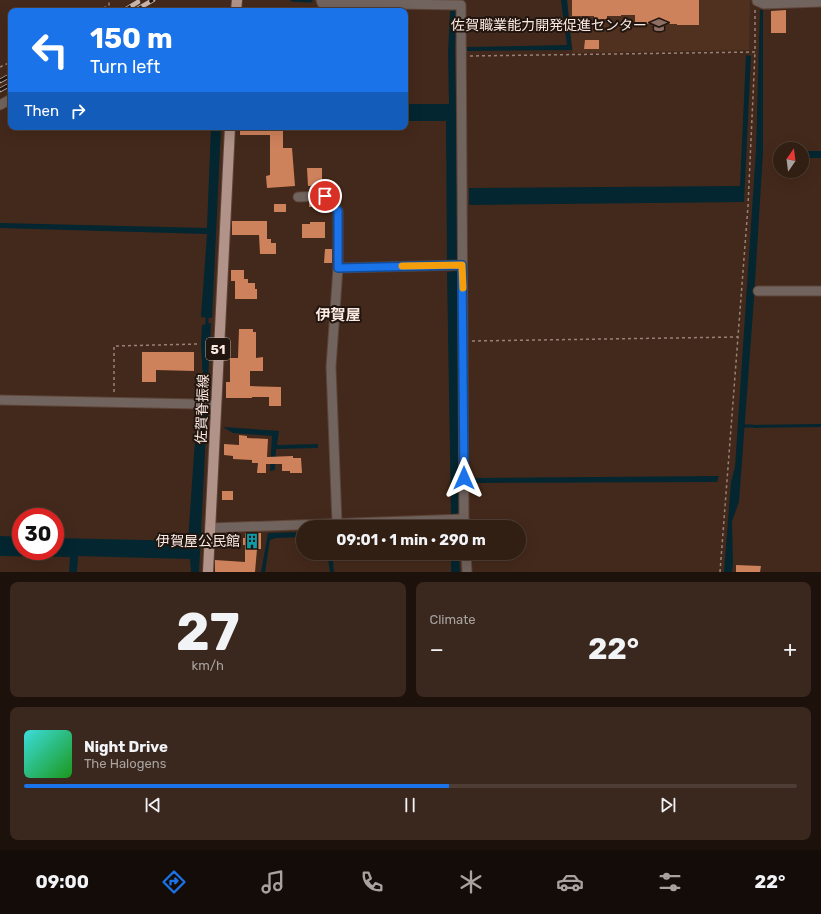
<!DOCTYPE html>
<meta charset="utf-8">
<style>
:root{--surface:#321f14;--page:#3a271d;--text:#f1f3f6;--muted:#a8a2a0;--line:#4d3d34;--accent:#1a73e8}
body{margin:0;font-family:Rubik,"Noto Sans JP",sans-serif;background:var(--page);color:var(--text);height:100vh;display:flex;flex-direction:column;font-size:15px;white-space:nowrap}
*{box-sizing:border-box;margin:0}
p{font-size:13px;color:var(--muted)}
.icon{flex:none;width:22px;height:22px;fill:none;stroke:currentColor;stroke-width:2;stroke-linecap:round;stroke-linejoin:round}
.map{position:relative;height:572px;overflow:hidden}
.sheet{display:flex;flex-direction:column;gap:10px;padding:10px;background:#1c110b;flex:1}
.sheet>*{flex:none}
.hud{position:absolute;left:8px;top:8px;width:400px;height:122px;border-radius:8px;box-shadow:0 4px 16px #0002,0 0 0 1px var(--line);background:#1a73e8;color:#fff;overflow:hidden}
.needle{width:26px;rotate:14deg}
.controls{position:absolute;left:773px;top:142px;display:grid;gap:8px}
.controls a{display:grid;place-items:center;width:36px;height:36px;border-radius:50%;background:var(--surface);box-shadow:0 4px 16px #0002,0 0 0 1px var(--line);font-size:20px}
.speed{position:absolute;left:12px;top:508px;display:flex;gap:8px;font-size:20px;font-weight:700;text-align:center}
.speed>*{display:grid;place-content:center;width:52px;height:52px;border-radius:50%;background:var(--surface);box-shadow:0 4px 16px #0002,0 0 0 1px var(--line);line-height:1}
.speed .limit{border:6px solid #d22;background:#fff;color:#111}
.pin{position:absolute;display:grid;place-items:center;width:34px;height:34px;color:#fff;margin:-17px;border:2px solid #fff;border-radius:50%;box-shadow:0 1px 4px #0007}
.me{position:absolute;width:44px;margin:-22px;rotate:0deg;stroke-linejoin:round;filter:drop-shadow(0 0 3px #0008)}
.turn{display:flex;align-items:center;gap:14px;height:84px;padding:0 16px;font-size:18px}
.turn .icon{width:52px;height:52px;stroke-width:2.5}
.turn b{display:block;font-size:28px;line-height:34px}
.then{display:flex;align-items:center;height:38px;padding:0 16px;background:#0003;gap:8px;font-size:15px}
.big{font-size:30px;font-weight:700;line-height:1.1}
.sheet .widget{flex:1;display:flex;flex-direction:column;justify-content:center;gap:6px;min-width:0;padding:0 14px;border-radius:8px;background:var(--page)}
.sheet .dial{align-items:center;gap:0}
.dial b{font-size:52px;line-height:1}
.song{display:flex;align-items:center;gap:12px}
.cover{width:48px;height:48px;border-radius:6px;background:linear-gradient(135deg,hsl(180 70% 55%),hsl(120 70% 35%))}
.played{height:4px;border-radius:2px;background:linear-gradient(90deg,var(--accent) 55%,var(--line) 55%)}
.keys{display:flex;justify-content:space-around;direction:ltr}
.heat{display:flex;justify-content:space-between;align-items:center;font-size:22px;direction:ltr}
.sheet .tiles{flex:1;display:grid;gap:10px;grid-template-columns:1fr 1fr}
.widget:last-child{grid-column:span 2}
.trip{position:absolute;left:296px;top:520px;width:230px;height:40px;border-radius:20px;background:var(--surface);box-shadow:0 4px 16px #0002,0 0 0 1px var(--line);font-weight:700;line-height:40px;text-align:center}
.tabs{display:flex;height:64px;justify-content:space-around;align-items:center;background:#140c08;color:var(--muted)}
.tabs .icon{width:28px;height:28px}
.tabs .current{color:var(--accent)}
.tabs b{font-size:18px;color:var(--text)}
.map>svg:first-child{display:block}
.built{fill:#503120}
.water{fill:#032630}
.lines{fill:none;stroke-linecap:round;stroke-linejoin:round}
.stream{stroke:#032630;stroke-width:3}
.building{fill:#ce825b}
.minor-casing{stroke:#5d4437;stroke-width:11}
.primary-casing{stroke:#5d4437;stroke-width:12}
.path{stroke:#988277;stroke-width:1.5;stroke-dasharray:3 3;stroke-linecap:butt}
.minor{stroke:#71635d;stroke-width:9}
.primary{stroke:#b19389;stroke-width:10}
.rail-casing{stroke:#cab6ac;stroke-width:4.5}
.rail{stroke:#21150f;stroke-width:3;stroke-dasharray:9;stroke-linecap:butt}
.route-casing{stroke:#114b97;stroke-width:10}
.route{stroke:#1a73e8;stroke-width:7}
.slow{stroke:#f59e0b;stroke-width:7}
.labels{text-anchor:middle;stroke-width:4;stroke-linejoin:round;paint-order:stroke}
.shield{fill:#21150f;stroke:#baaaa3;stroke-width:1}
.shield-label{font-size:13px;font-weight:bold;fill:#fceae2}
.poi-label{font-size:14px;fill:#fceae2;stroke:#21150f;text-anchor:end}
.street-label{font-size:14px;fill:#fceae2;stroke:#21150f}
.neighbourhood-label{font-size:15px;font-weight:bold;fill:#fceae2;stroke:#21150f}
</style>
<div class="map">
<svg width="821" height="572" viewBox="0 0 821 572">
<rect width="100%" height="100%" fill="#43291b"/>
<polygon class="built" points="567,0 750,0 749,50 573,53"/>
<g class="water">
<polygon points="561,0 567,0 572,50 467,51 467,47 567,45 562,9"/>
<polygon points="457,10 455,50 458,260 447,260 446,121 405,121 405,104 449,104 448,53 450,11"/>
<polygon points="760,10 763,10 763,152 754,298 739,502 732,521 733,564 732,572 724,572 731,482 735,467 756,150"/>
<polygon points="746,55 751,56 744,202 469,205 469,188 740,186"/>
<polygon points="211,127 221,127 212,318 201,317 207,234 0,228 0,223 207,228"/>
<rect x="802" y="151" width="19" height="7"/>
<polygon points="458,271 461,513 451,514 447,272"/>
<polygon points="211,323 208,380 203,379 201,346 202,325"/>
<polygon points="197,411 207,411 199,572 191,572 190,559 78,556 77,572 69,572 70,557 0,556 0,536 21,537 21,551 55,551 55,538 188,541"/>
<polygon points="821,424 821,427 753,428 753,425"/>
<polygon points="223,427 279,431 277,445 318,444 318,448 276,449 275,470 270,471 272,436 233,433"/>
<polygon points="719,476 717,482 470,483 470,478"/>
<polygon points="303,532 303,537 276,538 270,540 265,572 261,572 268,533"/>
<polygon points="327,553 332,553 334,572 330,572"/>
<polygon points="451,553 459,553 460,572 451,572"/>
</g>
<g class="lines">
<g class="stream">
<polyline points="292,0 311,1"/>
<polyline points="207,327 207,317"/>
<polyline points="202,411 206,388 206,377"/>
<polyline points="744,426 753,426"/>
<polyline points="453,527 455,514"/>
</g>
</g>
<g class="building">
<polygon points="572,0 699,0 699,25 677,25 677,24 635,24 635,15 621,15 621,16 607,16 607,19 594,19 594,16 572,16"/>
<polygon points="786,10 786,33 771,33 771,11"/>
<polygon points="585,40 599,40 599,49 584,49"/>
<polygon points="240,127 283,127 283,148 292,148 295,186 267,188 266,176 270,175 270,135 240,135"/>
<polygon points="307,168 322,168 322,185 308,186"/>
<polygon points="322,202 322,207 309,207 309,203"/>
<rect x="274" y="204" width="12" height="8"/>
<polygon points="232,221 267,221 267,239 271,239 271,243 276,243 276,254 260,254 259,235 232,235"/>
<polygon points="310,222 325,222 325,238 302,238 302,224 310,224"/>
<polygon points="325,249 332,249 332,263 324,263"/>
<polygon points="231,270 244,270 244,279 248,279 248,283 255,283 255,289 257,289 257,299 235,299 235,281 231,281"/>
<polygon points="239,329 253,329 253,332 256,332 256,358 263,357 263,371 250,371 250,386 281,387 281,406 269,406 269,397 252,397 252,398 226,398 226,382 230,382 230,358 238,358"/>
<polygon points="142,352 194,352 194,371 156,370 156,382 142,382"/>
<polygon points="239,435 247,436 247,438 268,439 267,457 293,456 293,458 301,458 302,473 290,473 290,471 282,471 282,464 266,464 266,473 257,473 258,463 252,463 252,460 233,459 233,456 224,455 224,444 239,445"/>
<rect x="222" y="491" width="11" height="9"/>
<polygon points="245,533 261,533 261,549 257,549 255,572 215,572 215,560 245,562 245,545 243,545 243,538 245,538"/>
<polygon points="736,565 761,566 760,572 736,572"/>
</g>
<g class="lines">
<defs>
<g id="minor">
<polyline points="321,0 322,3 461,5 464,527"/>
<polyline points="757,0 757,1 764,4 821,2"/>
<polyline points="0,105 11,99"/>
<polyline points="298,197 325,196 338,211 338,268 331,367 337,523"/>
<polyline points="338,268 462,265"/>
<polyline points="758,291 821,291"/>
<polyline points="0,400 197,404 216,405"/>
<polyline points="210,528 464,519"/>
<polyline points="466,553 467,572"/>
</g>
<g id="primary">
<polyline points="236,11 237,0"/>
<polyline points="208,572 230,127"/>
</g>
</defs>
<use href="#minor" class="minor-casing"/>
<use href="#primary" class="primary-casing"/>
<g class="path">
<polyline points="98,11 109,5 109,0"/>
<polyline points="470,56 755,52 755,10"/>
<polyline points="0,67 11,62"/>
<polyline points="472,341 738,337"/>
<polyline points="114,392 114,346 198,344"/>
<polyline points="720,572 748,206 755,52"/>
</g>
<use href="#minor" class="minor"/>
<use href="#primary" class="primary"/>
<defs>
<g id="rail">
<polyline points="123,11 138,2"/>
<polyline points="134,11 153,0"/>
<polyline points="0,81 11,75"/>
<polyline points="0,90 11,84"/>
</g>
</defs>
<use href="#rail" class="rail-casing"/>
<use href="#rail" class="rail"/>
</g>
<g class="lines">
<defs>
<polyline id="route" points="325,196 338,211 338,268 462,265 464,478"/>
</defs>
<use href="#route" class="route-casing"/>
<use href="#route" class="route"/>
<polyline class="slow" points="402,266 462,265 463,288"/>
</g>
<defs>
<symbol id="university-bare" viewBox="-9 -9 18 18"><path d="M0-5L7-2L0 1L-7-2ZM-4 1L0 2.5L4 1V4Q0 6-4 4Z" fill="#8d6e63" stroke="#21150f" stroke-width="2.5" paint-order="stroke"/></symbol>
<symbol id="building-bare" viewBox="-9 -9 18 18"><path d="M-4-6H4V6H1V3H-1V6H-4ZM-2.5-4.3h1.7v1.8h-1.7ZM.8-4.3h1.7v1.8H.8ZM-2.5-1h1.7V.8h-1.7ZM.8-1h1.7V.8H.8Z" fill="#0f9aa8" stroke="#21150f" stroke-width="2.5" paint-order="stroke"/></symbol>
</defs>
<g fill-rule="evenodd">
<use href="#university-bare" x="648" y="14" width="22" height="22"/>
<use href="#building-bare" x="241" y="530" width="22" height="22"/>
</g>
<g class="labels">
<rect class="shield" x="206" y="338" width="24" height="22" rx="3"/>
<g class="shield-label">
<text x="218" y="354">51</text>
</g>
<g class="poi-label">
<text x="647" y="30">佐賀職業能力開発促進センター</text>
<text x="240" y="546">伊賀屋公民館</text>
</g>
<g class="street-label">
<text transform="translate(202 409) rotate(-88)" y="5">佐賀脊振線</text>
</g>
<g class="neighbourhood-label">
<text x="338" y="320">伊賀屋</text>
</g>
</g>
</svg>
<div class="controls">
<a><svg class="needle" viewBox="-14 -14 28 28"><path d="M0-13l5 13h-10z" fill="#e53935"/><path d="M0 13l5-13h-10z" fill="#a8a2a0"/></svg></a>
</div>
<div class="speed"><div class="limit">30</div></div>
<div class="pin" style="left:325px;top:196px;background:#d93025"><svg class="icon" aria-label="arrive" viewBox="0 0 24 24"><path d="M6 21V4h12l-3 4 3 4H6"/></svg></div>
<svg class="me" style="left:464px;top:478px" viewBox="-20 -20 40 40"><path d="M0-17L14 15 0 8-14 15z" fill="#1a73e8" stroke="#fff" stroke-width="4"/></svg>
<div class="trip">09:01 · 1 min · 290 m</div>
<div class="hud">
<div class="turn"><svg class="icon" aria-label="left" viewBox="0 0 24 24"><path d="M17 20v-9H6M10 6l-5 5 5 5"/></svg><div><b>150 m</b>Turn left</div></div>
<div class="then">Then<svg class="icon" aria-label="right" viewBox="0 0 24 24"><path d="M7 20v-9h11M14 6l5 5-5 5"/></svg></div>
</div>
</div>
<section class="sheet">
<div class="tiles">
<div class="widget dial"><b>27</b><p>km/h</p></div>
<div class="widget"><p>Climate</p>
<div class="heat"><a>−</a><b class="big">22°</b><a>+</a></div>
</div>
<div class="widget">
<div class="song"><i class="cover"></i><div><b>Night Drive</b><p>The Halogens</p></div></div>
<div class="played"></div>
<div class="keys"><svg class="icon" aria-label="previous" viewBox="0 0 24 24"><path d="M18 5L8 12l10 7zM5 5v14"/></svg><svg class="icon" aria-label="pause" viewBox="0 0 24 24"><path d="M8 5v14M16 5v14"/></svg><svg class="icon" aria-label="next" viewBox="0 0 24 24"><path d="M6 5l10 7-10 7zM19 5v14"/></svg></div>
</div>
</div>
</section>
<nav class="tabs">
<b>09:00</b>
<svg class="icon current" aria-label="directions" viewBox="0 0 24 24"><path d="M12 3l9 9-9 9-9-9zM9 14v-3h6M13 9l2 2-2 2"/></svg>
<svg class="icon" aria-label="music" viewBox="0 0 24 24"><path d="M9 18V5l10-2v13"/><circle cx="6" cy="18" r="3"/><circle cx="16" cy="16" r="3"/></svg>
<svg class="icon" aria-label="phone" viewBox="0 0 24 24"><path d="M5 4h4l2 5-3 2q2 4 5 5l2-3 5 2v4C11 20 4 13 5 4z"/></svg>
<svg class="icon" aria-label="climate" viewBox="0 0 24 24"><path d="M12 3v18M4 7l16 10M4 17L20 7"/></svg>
<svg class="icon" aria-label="car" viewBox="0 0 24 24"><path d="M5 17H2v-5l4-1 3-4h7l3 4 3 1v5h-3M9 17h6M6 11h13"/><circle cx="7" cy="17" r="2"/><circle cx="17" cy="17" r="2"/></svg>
<svg class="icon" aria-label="filters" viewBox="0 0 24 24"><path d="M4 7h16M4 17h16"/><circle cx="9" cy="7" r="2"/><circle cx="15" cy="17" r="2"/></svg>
<b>22°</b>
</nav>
